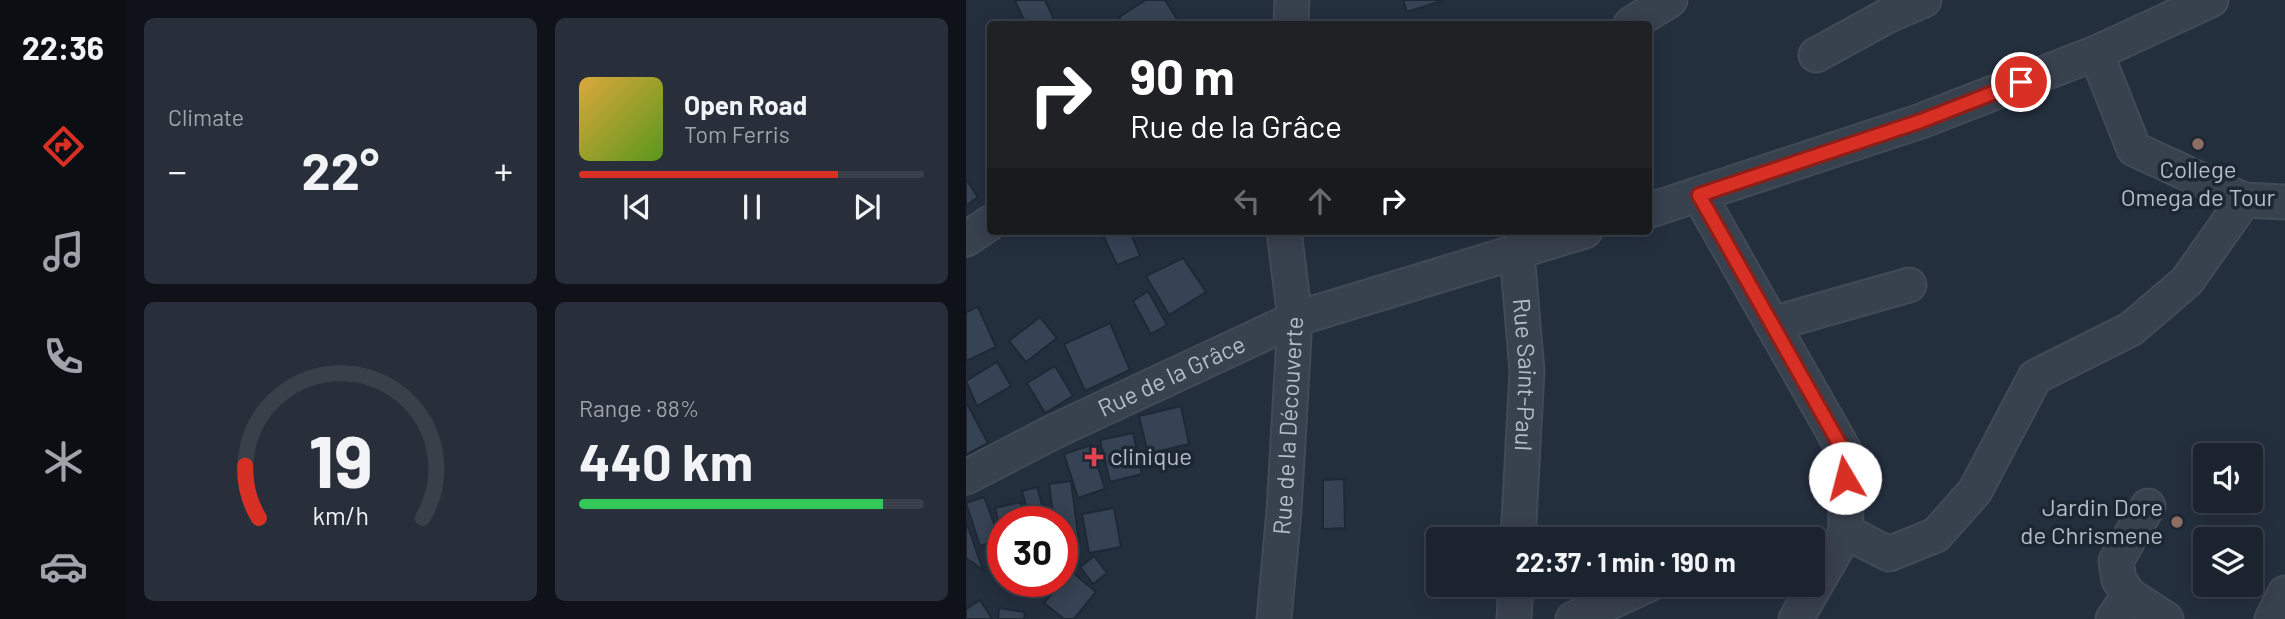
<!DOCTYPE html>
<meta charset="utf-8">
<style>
:root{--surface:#1b232e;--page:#282f3a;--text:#f1f3f6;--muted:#a0a4aa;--line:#39404a;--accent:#d93025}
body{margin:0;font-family:Barlow,sans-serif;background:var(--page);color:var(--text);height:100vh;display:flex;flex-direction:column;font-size:26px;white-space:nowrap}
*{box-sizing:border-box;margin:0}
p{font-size:23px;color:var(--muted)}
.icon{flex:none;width:38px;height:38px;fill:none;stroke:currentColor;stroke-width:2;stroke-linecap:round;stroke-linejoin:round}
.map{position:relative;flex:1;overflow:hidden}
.sheet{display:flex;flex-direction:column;gap:18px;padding:18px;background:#0f1319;width:840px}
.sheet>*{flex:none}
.banner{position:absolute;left:21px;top:21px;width:665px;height:214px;border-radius:7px;box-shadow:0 4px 18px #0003,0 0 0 2px var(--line);background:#202124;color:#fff;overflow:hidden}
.fabs{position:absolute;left:1227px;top:443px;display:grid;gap:14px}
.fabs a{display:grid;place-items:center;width:70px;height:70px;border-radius:7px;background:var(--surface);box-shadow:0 4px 18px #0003,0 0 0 2px var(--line);font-size:35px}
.speed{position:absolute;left:21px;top:506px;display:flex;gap:14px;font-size:35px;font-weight:700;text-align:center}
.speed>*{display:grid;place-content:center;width:91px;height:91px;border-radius:50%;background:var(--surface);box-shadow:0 4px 18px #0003,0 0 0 2px var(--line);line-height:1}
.speed .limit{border:10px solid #d22;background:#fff;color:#111}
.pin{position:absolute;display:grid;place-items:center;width:60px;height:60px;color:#fff;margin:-30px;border:4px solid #fff;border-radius:50%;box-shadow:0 2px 7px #0007}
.me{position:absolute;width:77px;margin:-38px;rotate:352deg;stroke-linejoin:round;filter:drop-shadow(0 0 5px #0008)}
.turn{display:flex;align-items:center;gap:24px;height:147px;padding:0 28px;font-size:32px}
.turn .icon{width:91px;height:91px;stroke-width:2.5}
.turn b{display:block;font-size:49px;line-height:60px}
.lanes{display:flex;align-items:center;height:66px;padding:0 28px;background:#0003;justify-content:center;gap:35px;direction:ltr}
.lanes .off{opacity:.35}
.big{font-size:52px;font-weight:700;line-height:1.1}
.sheet .card{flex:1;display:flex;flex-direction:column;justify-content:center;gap:10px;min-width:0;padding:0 24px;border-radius:10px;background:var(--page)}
.sheet .dial{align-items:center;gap:0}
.dial svg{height:182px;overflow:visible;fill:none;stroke:var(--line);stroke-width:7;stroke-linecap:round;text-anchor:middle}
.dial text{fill:var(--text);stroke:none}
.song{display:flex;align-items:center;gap:21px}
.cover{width:84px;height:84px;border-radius:10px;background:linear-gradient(135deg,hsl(40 70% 55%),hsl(90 70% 35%))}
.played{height:7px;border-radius:4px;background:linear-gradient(90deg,var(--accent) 75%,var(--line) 75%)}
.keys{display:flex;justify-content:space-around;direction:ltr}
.heat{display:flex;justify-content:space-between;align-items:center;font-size:38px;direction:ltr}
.charge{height:10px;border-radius:5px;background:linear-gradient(90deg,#34c759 88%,var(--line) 0)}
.sheet .tiles{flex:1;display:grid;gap:18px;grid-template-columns:repeat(2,1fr)}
.trip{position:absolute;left:460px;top:527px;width:399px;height:70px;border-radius:7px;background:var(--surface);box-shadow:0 4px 18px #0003,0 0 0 2px var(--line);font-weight:700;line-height:70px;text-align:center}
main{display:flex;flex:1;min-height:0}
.menu{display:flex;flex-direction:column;width:126px;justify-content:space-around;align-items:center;background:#0b0e12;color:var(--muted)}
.menu .icon{width:49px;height:49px}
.menu .on{color:var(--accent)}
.menu b{font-size:32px;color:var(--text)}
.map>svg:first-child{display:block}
.building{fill:#364354;stroke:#1f2835;stroke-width:2}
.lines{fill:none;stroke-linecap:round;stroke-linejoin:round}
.minor-casing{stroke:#414a57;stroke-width:37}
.minor{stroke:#38414e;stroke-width:33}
.route-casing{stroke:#8d1f18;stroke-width:18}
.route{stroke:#d93025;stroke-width:12}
.education-dot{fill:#8d6e63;stroke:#1d2633;stroke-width:2.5}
.health-dot{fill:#e0444e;stroke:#1d2633;stroke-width:2.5}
.labels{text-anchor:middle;stroke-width:7;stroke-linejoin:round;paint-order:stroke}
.poi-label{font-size:24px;fill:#b4bcc9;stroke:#1d2633}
.street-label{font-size:24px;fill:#b4bcc9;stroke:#1d2633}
</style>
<main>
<nav class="menu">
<b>22:36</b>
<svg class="icon on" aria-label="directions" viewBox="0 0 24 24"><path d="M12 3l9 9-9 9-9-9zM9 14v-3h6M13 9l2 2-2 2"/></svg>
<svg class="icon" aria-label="music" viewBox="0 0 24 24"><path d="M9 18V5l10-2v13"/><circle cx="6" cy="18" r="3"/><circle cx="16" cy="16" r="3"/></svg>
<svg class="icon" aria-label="phone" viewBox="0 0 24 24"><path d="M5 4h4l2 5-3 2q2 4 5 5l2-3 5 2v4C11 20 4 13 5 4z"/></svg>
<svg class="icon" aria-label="climate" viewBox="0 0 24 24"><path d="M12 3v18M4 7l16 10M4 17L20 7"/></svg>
<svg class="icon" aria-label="car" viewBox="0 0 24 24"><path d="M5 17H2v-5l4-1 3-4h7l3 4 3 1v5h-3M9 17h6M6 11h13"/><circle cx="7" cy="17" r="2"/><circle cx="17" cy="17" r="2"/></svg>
</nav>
<section class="sheet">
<div class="tiles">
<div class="card"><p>Climate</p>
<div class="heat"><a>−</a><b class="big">22°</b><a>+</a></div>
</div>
<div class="card">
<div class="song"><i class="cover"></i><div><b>Open Road</b><p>Tom Ferris</p></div></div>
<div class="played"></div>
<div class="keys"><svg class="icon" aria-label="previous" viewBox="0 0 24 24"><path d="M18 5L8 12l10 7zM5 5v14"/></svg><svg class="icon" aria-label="pause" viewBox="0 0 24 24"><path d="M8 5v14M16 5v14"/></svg><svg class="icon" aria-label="next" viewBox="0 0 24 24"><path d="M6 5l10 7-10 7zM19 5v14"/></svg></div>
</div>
<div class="card dial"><svg viewBox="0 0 100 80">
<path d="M14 69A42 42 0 1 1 86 69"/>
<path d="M14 69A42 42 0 0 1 8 46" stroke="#d93025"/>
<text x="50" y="56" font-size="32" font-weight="700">19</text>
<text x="50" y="72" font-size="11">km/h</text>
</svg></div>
<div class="card"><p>Range · 88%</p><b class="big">440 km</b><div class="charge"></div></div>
</div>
</section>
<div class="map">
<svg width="1319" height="619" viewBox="0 0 1319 619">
<rect width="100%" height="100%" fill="#242f3e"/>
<g class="building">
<polygon points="52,0 79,0 90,24 60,24 49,1"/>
<polygon points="180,0 199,0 214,24 158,24 153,17"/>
<polygon points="437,0 478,0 441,12"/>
<polygon points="0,179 12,197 0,206"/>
<polygon points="135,231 164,231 174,256 151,265"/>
<polygon points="217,258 240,292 203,315 180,276"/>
<polygon points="182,291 201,325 185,334 167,301"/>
<polygon points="12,307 30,347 0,361 0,312"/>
<polygon points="74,317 91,338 60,362 43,341"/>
<polygon points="144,323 164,370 119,391 98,344"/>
<polygon points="31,362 45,386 11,406 0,381"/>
<polygon points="89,366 107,396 79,413 61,383"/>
<polygon points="0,402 22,443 0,455"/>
<polygon points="215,406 223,444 182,454 173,416"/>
<polygon points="167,433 176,474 144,482 134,440"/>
<polygon points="125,445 139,489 112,498 98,454"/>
<polygon points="378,479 379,528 357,529 357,480"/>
<polygon points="105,481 113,542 96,544 96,522 88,522 83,484"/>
<polygon points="71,487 81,522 65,522 56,491"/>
<polygon points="18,497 34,539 14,546 0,503"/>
<polygon points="55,502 59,522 37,522 37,541 29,508"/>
<polygon points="148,508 155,547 123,553 116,514"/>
<polygon points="0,521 17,570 0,558"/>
<polygon points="128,556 141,573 127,584 114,567"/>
<polygon points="37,571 37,581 52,581 37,587 26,575"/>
<polygon points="105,571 130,592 108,619 98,619 78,603"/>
<polygon points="14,600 26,619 0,619 0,609"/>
<polygon points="33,608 59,612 58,619 32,619"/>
</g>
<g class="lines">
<defs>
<g id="minor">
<polyline points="325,24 326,0"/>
<polyline points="665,24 704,0"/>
<polyline points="1130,53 1168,149 1278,200 1319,202"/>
<polyline points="850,55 921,16 958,0"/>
<polyline points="733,195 879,452 880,532 830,619"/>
<polyline points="682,211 955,121 1130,53 1245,0"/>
<polyline points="0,239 24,223"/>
<path id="s1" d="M551,253L561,371L552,539"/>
<polyline points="806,324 943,285"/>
<path id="s2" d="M0,477L89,431L329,319L619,231"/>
<polyline points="880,532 923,554 970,535 1009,491 1069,377 1165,329 1221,281 1278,200"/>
<polyline points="1163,595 1200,619"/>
<path id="s3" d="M308,619L318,511L329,319L318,231"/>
<polyline points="548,619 550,584"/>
<polyline points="607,619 684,584"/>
<polyline points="1147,619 1163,595 1153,580 1150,561 1182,506"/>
<polyline points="1306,619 1319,593"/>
</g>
</defs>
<use href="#minor" class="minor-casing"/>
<use href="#minor" class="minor"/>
</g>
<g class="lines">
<defs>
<polyline id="route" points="879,478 878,452 733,195 955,121 1055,82"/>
</defs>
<use href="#route" class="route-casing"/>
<use href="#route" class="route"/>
</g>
<g class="education-dot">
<circle cx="1232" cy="144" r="7"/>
<circle cx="1211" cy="522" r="7"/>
</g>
<path class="health-dot" d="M124.5 446.5h7v7h7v7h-7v7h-7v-7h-7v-7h7z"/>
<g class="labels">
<g class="poi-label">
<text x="1232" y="178">College<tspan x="1232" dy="28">Omega de Tour</tspan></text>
<text x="144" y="465" text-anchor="start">clinique</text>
<text x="1197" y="516" text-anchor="end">Jardin Dore<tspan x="1197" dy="28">de Chrismene</tspan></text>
</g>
<g class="street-label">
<text dy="8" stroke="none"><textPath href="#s1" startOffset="122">Rue Saint-Paul</textPath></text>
<text dy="8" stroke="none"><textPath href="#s2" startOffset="229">Rue de la Grâce</textPath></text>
<text dy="8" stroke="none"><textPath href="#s3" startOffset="194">Rue de la Découverte</textPath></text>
</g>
</g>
</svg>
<div class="fabs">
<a><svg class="icon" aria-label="sound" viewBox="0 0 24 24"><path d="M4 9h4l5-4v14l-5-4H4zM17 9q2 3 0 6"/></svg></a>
<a><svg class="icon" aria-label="layers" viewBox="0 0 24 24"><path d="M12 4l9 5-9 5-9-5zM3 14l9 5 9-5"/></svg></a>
</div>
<div class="speed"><div class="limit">30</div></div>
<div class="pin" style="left:1055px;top:82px;background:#d93025"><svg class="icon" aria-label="arrive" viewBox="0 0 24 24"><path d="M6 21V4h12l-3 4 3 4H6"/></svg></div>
<svg class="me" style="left:879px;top:478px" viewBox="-20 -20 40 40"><circle r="19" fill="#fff"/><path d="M0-13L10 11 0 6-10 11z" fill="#d93025"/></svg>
<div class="trip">22:37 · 1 min · 190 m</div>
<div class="banner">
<div class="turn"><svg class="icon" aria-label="right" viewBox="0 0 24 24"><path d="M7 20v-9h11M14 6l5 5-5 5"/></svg><div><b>90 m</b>Rue de la Grâce</div></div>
<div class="lanes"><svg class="icon off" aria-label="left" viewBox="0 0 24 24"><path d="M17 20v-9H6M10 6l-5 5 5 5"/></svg><svg class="icon off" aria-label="ahead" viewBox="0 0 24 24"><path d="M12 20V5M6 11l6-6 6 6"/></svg><svg class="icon" aria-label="right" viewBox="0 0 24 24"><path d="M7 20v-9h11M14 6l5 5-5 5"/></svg></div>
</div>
</div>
</main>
